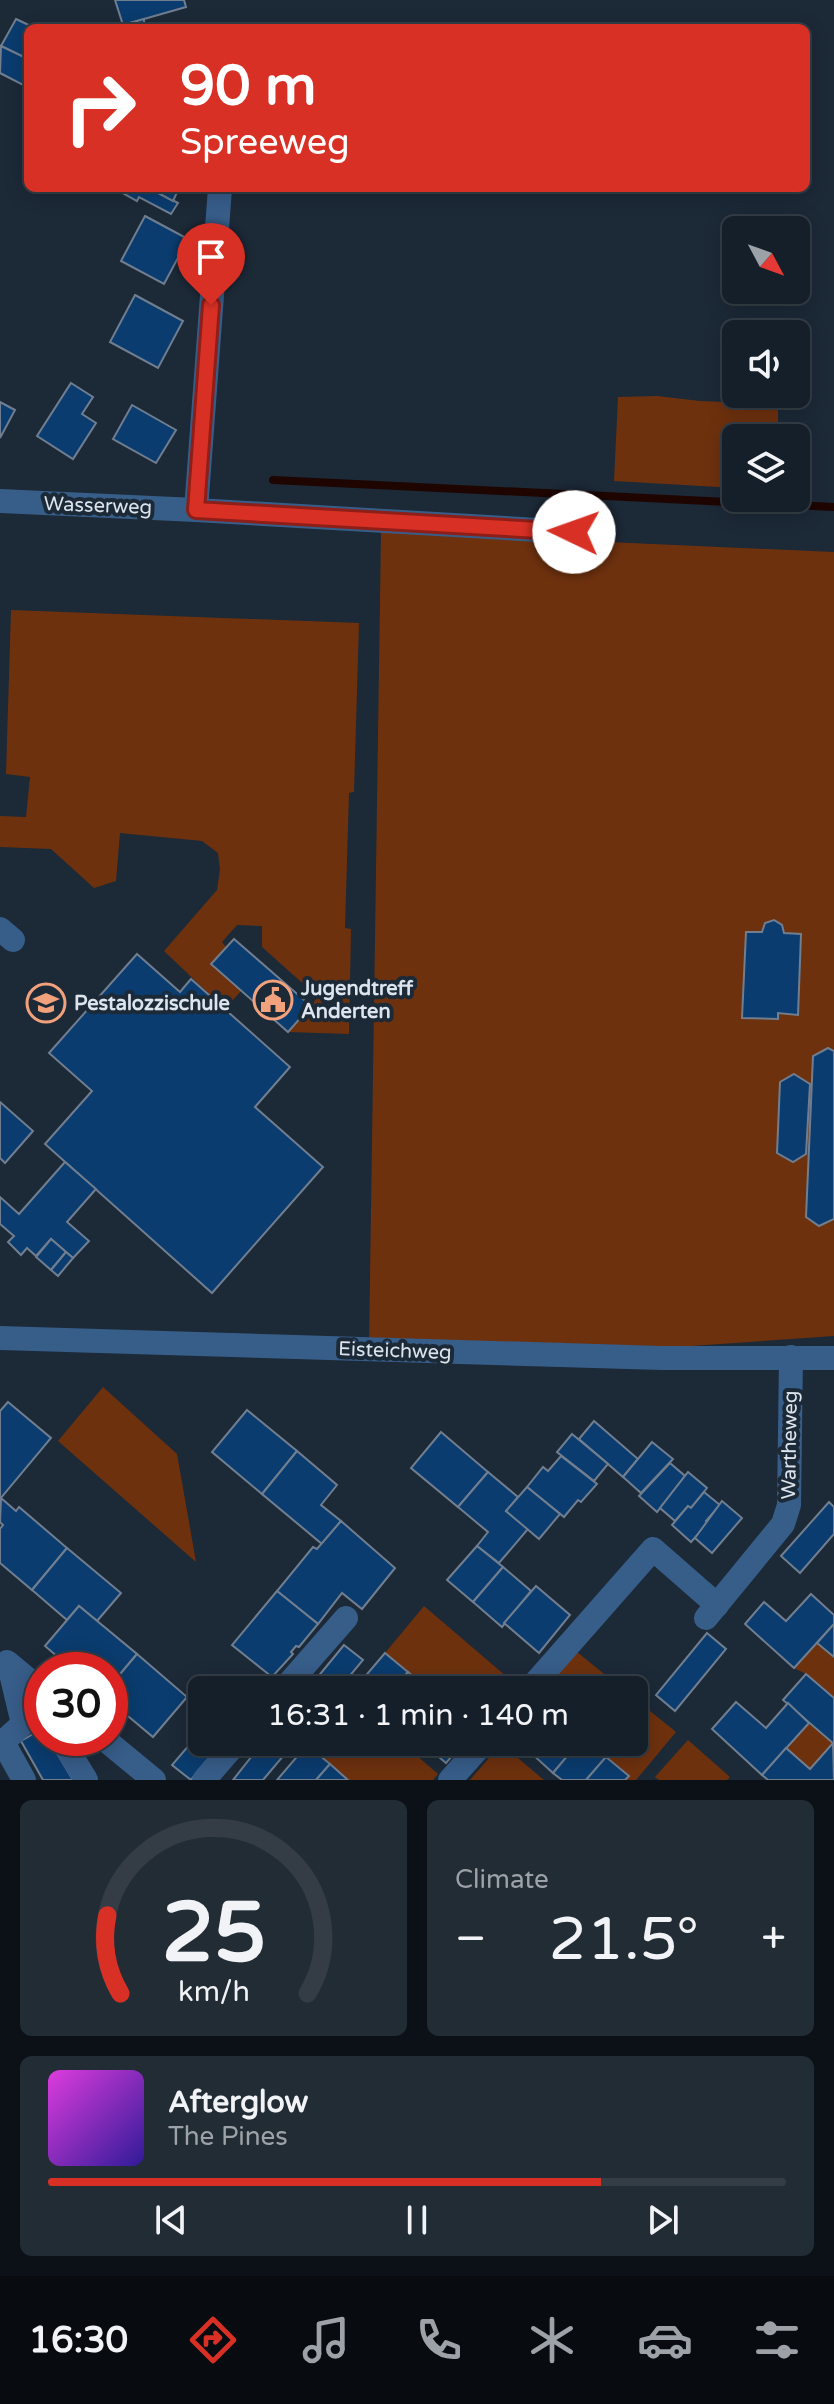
<!DOCTYPE html>
<meta charset="utf-8">
<style>
:root{--surface:#151f29;--page:#222c35;--text:#f1f3f6;--muted:#9da2a8;--line:#343d46;--accent:#d93025}
body{margin:0;font-family:"Varela Round",sans-serif;background:var(--page);color:var(--text);height:100vh;display:flex;flex-direction:column;font-size:30px;white-space:nowrap}
*{box-sizing:border-box;margin:0}
p{font-size:26px;color:var(--muted)}
.icon{flex:none;width:44px;height:44px;fill:none;stroke:currentColor;stroke-width:2;stroke-linecap:round;stroke-linejoin:round}
.map{position:relative;height:1780px;overflow:hidden}
.panel{display:flex;flex-direction:column;gap:20px;padding:20px;background:#0c1117;flex:1}
.panel>*{flex:none}
.banner{position:absolute;left:24px;top:24px;width:786px;height:168px;border-radius:12px;box-shadow:0 4px 20px #0003,0 0 0 2px var(--line);background:#d93025;color:#fff;overflow:hidden}
.needle{width:52px;rotate:131deg}
.fabs{position:absolute;left:722px;top:216px;display:grid;gap:16px}
.fabs a{display:grid;place-items:center;width:88px;height:88px;border-radius:12px;background:var(--surface);box-shadow:0 4px 20px #0003,0 0 0 2px var(--line);font-size:40px}
.speed{position:absolute;left:24px;top:1652px;display:flex;gap:16px;font-size:40px;font-weight:700;text-align:center}
.speed>*{display:grid;place-content:center;width:104px;height:104px;border-radius:50%;background:var(--surface);box-shadow:0 4px 20px #0003,0 0 0 2px var(--line);line-height:1}
.speed .limit{border:12px solid #d22;background:#fff;color:#111}
.pin{position:absolute;display:grid;place-items:center;width:68px;height:68px;color:#fff;margin:-82px -34px;border-radius:50% 50% 50% 0;rotate:-45deg;box-shadow:0 0 8px #0007}
.pin .icon{rotate:45deg}
.me{position:absolute;width:88px;margin:-44px;rotate:273deg;stroke-linejoin:round;filter:drop-shadow(0 0 6px #0008)}
.turn{display:flex;align-items:center;gap:28px;height:168px;padding:0 24px;font-size:36px}
.turn .icon{width:104px;height:104px;stroke-width:2.5}
.turn b{display:block;font-size:56px;line-height:68px}
.big{font-size:60px;font-weight:600;line-height:1.1}
.panel .tile{flex:1;display:flex;flex-direction:column;justify-content:center;gap:12px;min-width:0;padding:0 28px;border-radius:12px;background:var(--page)}
.panel .dial{align-items:center;gap:0}
.dial svg{height:208px;overflow:visible;fill:none;stroke:var(--line);stroke-width:7;stroke-linecap:round;text-anchor:middle}
.dial text{fill:var(--text);stroke:none}
.song{display:flex;align-items:center;gap:24px}
.cover{width:96px;height:96px;border-radius:12px;background:linear-gradient(135deg,hsl(300 70% 55%),hsl(250 70% 35%))}
.played{height:8px;border-radius:4px;background:linear-gradient(90deg,var(--accent) 75%,var(--line) 75%)}
.keys{display:flex;justify-content:space-around;direction:ltr}
.heat{display:flex;justify-content:space-between;align-items:center;font-size:44px;direction:ltr}
.panel .tiles{flex:1;display:grid;gap:20px;grid-template-columns:1fr 1fr}
.tile:last-child{grid-column:span 2}
.trip{position:absolute;left:188px;top:1676px;width:460px;height:80px;border-radius:12px;background:var(--surface);box-shadow:0 4px 20px #0003,0 0 0 2px var(--line);font-weight:600;line-height:80px;text-align:center}
.menu{display:flex;height:128px;justify-content:space-around;align-items:center;background:#080c10;color:var(--muted)}
.menu .icon{width:56px;height:56px}
.menu .selected{color:var(--accent)}
.menu b{font-size:36px;color:var(--text)}
.map>svg:first-child{display:block}
.green{fill:#6e310e}
.lines{fill:none;stroke-linecap:round;stroke-linejoin:round}
.stream{stroke:#1e0500;stroke-width:8}
.building{fill:#0a3c6f;stroke:#707e90;stroke-width:2}
.minor{stroke:#375d89;stroke-width:24}
.route-casing{stroke:#8d1f18;stroke-width:20}
.route{stroke:#d93025;stroke-width:14}
.labels{text-anchor:middle;stroke-width:8;stroke-linejoin:round;paint-order:stroke}
.street-label{font-size:20px;fill:#dce4ee;stroke:#1c2937}
.poi-label{font-size:20px;font-weight:bold;fill:#dce4ee;stroke:#1c2937;text-anchor:start}
</style>
<div class="map">
<svg width="834" height="1780" viewBox="0 0 834 1780">
<rect width="100%" height="100%" fill="#1c2937"/>
<g class="green">
<polygon points="657,396 700,401 778,404 778,438 736,438 736,488 614,481 618,397"/>
<polygon points="381,532 834,552 834,1336 662,1348 369,1345"/>
<polygon points="11,610 359,623 354,792 349,793 345,928 351,929 349,1034 288,1032 318,997 262,947 262,926 237,925 222,942 226,947 212,964 241,991 225,1009 164,951 217,890 220,869 218,853 202,841 120,833 116,881 94,888 51,849 0,847 0,816 26,817 30,777 6,774"/>
<polygon points="103,1387 177,1454 196,1562 58,1441"/>
<polygon points="424,1606 514,1683 508,1690 429,1690 385,1653"/>
<polygon points="817,1643 834,1657 834,1698 806,1674 794,1668"/>
<polygon points="577,1652 624,1690 545,1690"/>
<polygon points="634,1698 676,1732 636,1780 625,1780 628,1776 588,1742 634,1742"/>
<polygon points="809,1723 833,1743 810,1769 786,1748"/>
<polygon points="688,1740 730,1777 727,1780 659,1780 655,1777"/>
<polygon points="309,1742 401,1742 438,1774 433,1780 349,1780 307,1745"/>
<polygon points="501,1744 544,1780 470,1780"/>
</g>
<g class="lines">
<polyline class="stream" points="273,480 834,507"/>
</g>
<g class="building">
<polygon points="115,0 184,0 186,7 123,25"/>
<polygon points="16,19 35,28 28,28 28,59 1,46"/>
<polygon points="144,19 144,28 114,28 114,26 122,23 123,25"/>
<polygon points="1,46 28,59 27,87 0,73"/>
<polygon points="123,188 149,188 178,203 171,214 139,197 137,201 121,192"/>
<polygon points="149,188 179,188 173,201"/>
<polygon points="145,216 188,239 164,284 121,261"/>
<polygon points="135,295 183,321 158,368 110,342"/>
<polygon points="71,383 93,397 82,414 96,423 73,459 37,436"/>
<polygon points="0,402 15,410 0,438"/>
<polygon points="132,405 176,430 156,463 113,439"/>
<polygon points="774,920 782,925 784,933 801,934 798,1015 778,1013 778,1019 742,1018 746,932 762,932 765,923"/>
<polygon points="234,939 311,1006 288,1032 211,964"/>
<polygon points="137,954 180,992 191,979 290,1067 255,1107 323,1167 212,1293 45,1144 92,1091 49,1053"/>
<polygon points="828,1048 834,1051 834,1219 819,1226 806,1217 813,1056"/>
<polygon points="794,1074 810,1084 806,1154 793,1162 777,1153 780,1082"/>
<polygon points="0,1102 33,1131 5,1163 0,1158"/>
<polygon points="65,1162 96,1189 67,1222 89,1241 73,1258 51,1239 36,1256 27,1248 21,1255 8,1242 14,1236 0,1224 0,1197 19,1214"/>
<polygon points="51,1239 66,1252 51,1270 36,1257"/>
<polygon points="66,1252 73,1258 58,1276 51,1270"/>
<polygon points="8,1402 51,1438 0,1499 0,1411"/>
<polygon points="247,1410 297,1451 262,1494 212,1452"/>
<polygon points="594,1421 638,1459 623,1477 579,1439"/>
<polygon points="441,1432 488,1472 458,1507 411,1468"/>
<polygon points="572,1434 608,1464 594,1481 557,1452"/>
<polygon points="652,1442 673,1459 641,1493 623,1477"/>
<polygon points="297,1451 337,1485 321,1505 341,1521 322,1544 262,1494"/>
<polygon points="561,1456 597,1484 581,1502 578,1500 564,1517 527,1487 543,1467 548,1471"/>
<polygon points="670,1463 685,1476 657,1512 639,1496"/>
<polygon points="488,1472 518,1497 506,1511 528,1529 499,1563 477,1546 488,1532 458,1507"/>
<polygon points="688,1472 707,1488 691,1508 688,1506 675,1521 660,1508"/>
<polygon points="527,1487 560,1514 539,1539 506,1511"/>
<polygon points="704,1492 720,1505 706,1521 708,1523 691,1542 672,1525 688,1506 691,1508"/>
<polygon points="1,1498 16,1511 19,1507 67,1548 32,1590 0,1563 0,1529 3,1525 0,1522"/>
<polygon points="722,1501 742,1518 712,1553 695,1538"/>
<polygon points="829,1502 834,1507 834,1534 800,1573 781,1556"/>
<polygon points="341,1521 395,1568 362,1609 342,1593 318,1624 277,1591 313,1547 317,1549"/>
<polygon points="477,1546 503,1567 473,1602 447,1580"/>
<polygon points="67,1548 121,1593 97,1621 79,1606 67,1620 32,1590"/>
<polygon points="503,1567 531,1591 502,1627 473,1602"/>
<polygon points="536,1586 570,1615 539,1653 504,1623"/>
<polygon points="277,1591 318,1624 299,1647 296,1646 291,1652 293,1654 272,1677 232,1645"/>
<polygon points="811,1594 834,1615 834,1624 794,1668 745,1624 764,1602 786,1621"/>
<polygon points="79,1606 137,1654 110,1686 110,1670 73,1670 45,1646"/>
<polygon points="834,1624 834,1657 817,1643"/>
<polygon points="707,1633 726,1649 675,1711 656,1695"/>
<polygon points="344,1645 363,1660 338,1690 307,1690"/>
<polygon points="385,1653 408,1672 392,1690 360,1690 356,1687"/>
<polygon points="137,1654 187,1697 153,1737 110,1701 110,1686"/>
<polygon points="408,1672 429,1690 392,1690"/>
<polygon points="806,1674 834,1698 834,1744 783,1700"/>
<polygon points="736,1702 766,1728 788,1703 809,1723 762,1775 712,1729"/>
<polygon points="42,1729 42,1738 48,1738 73,1780 43,1780 21,1741"/>
<polygon points="202,1730 202,1742 222,1742 191,1780 172,1765"/>
<polygon points="263,1742 295,1742 263,1780 233,1780"/>
<polygon points="425,1742 464,1742 446,1763 424,1744"/>
<polygon points="518,1742 541,1742 531,1753"/>
<polygon points="541,1742 579,1742 553,1773 531,1753"/>
<polygon points="579,1742 588,1742 606,1757 586,1780 562,1780 553,1773"/>
<polygon points="833,1743 834,1780 768,1780 762,1775 786,1748 810,1769"/>
<polygon points="307,1745 330,1764 316,1780 277,1780"/>
<polygon points="606,1757 629,1776 625,1780 586,1780"/>
<polygon points="330,1764 348,1780 316,1780"/>
</g>
<g class="lines">
<g class="minor">
<polyline points="0,501 196,510 574,532"/>
<polyline points="196,510 220,188"/>
<polyline points="0,929 13,940"/>
<polyline points="0,1338 661,1358 834,1358"/>
<polyline points="706,1618 783,1524 789,1505 791,1357"/>
<polyline points="7,1662 42,1691"/>
<polyline points="9,1665 23,1724 3,1742 24,1780"/>
<polyline points="283,1690 346,1618"/>
<polyline points="529,1690 653,1549 717,1605"/>
<polyline points="68,1738 63,1742 86,1780"/>
<polyline points="103,1738 154,1780"/>
<polyline points="204,1780 237,1742"/>
<polyline points="450,1780 484,1742"/>
</g>
</g>
<g class="lines">
<defs>
<polyline id="route" points="211,305 196,510 574,532"/>
</defs>
<use href="#route" class="route-casing"/>
<use href="#route" class="route"/>
</g>
<defs>
<symbol id="civic-ring" viewBox="-11 -11 22 22"><circle r="9.5" fill="#1c2937" stroke="#f1a17c" stroke-width="1.5"/><path d="M-.6-6.5H3V-4.5H.6V-3L4-1V1h2V6H-6V1h2V-1L-.6-3ZM-1.2 2.5V6h2.4V2.5Z" fill="#f1a17c"/></symbol>
<symbol id="school-ring" viewBox="-11 -11 22 22"><circle r="9.5" fill="#1c2937" stroke="#f1a17c" stroke-width="1.5"/><path d="M0-5L7-2L0 1L-7-2ZM-4 1L0 2.5L4 1V4Q0 6-4 4Z" fill="#f1a17c"/></symbol>
</defs>
<g fill-rule="evenodd">
<use href="#civic-ring" x="251" y="978" width="44" height="44"/>
<use href="#school-ring" x="24" y="981" width="44" height="44"/>
</g>
<g class="labels">
<g class="street-label">
<text transform="translate(98 505) rotate(2)" y="7">Wasserweg</text>
<text transform="translate(395 1350) rotate(2)" y="7">Eisteichweg</text>
<text transform="translate(789 1445) rotate(-89)" y="7">Wartheweg</text>
</g>
<g class="poi-label">
<text x="301" y="995">Jugendtreff<tspan x="301" dy="23">Anderten</tspan></text>
<text x="74" y="1010">Pestalozzischule</text>
</g>
</g>
</svg>
<div class="fabs">
<a><svg class="needle" viewBox="-14 -14 28 28"><path d="M0-13l5 13h-10z" fill="#e53935"/><path d="M0 13l5-13h-10z" fill="#9da2a8"/></svg></a>
<a><svg class="icon" aria-label="sound" viewBox="0 0 24 24"><path d="M4 9h4l5-4v14l-5-4H4zM17 9q2 3 0 6"/></svg></a>
<a><svg class="icon" aria-label="layers" viewBox="0 0 24 24"><path d="M12 4l9 5-9 5-9-5zM3 14l9 5 9-5"/></svg></a>
</div>
<div class="speed"><div class="limit">30</div></div>
<div class="pin" style="left:211px;top:305px;background:#d93025"><svg class="icon" aria-label="arrive" viewBox="0 0 24 24"><path d="M6 21V4h12l-3 4 3 4H6"/></svg></div>
<svg class="me" style="left:574px;top:532px" viewBox="-20 -20 40 40"><circle r="19" fill="#fff"/><path d="M0-13L10 11 0 6-10 11z" fill="#d93025"/></svg>
<div class="trip">16:31 · 1 min · 140 m</div>
<div class="banner">
<div class="turn"><svg class="icon" aria-label="right" viewBox="0 0 24 24"><path d="M7 20v-9h11M14 6l5 5-5 5"/></svg><div><b>90 m</b>Spreeweg</div></div>
</div>
</div>
<section class="panel">
<div class="tiles">
<div class="tile dial"><svg viewBox="0 0 100 80">
<path d="M14 69A42 42 0 1 1 86 69"/>
<path d="M14 69A42 42 0 0 1 9 39" stroke="#d93025"/>
<text x="50" y="56" font-size="32" font-weight="700">25</text>
<text x="50" y="72" font-size="11">km/h</text>
</svg></div>
<div class="tile"><p>Climate</p>
<div class="heat"><a>−</a><b class="big">21.5°</b><a>+</a></div>
</div>
<div class="tile">
<div class="song"><i class="cover"></i><div><b>Afterglow</b><p>The Pines</p></div></div>
<div class="played"></div>
<div class="keys"><svg class="icon" aria-label="previous" viewBox="0 0 24 24"><path d="M18 5L8 12l10 7zM5 5v14"/></svg><svg class="icon" aria-label="pause" viewBox="0 0 24 24"><path d="M8 5v14M16 5v14"/></svg><svg class="icon" aria-label="next" viewBox="0 0 24 24"><path d="M6 5l10 7-10 7zM19 5v14"/></svg></div>
</div>
</div>
</section>
<nav class="menu">
<b>16:30</b>
<svg class="icon selected" aria-label="directions" viewBox="0 0 24 24"><path d="M12 3l9 9-9 9-9-9zM9 14v-3h6M13 9l2 2-2 2"/></svg>
<svg class="icon" aria-label="music" viewBox="0 0 24 24"><path d="M9 18V5l10-2v13"/><circle cx="6" cy="18" r="3"/><circle cx="16" cy="16" r="3"/></svg>
<svg class="icon" aria-label="phone" viewBox="0 0 24 24"><path d="M5 4h4l2 5-3 2q2 4 5 5l2-3 5 2v4C11 20 4 13 5 4z"/></svg>
<svg class="icon" aria-label="climate" viewBox="0 0 24 24"><path d="M12 3v18M4 7l16 10M4 17L20 7"/></svg>
<svg class="icon" aria-label="car" viewBox="0 0 24 24"><path d="M5 17H2v-5l4-1 3-4h7l3 4 3 1v5h-3M9 17h6M6 11h13"/><circle cx="7" cy="17" r="2"/><circle cx="17" cy="17" r="2"/></svg>
<svg class="icon" aria-label="filters" viewBox="0 0 24 24"><path d="M4 7h16M4 17h16"/><circle cx="9" cy="7" r="2"/><circle cx="15" cy="17" r="2"/></svg>
</nav>
